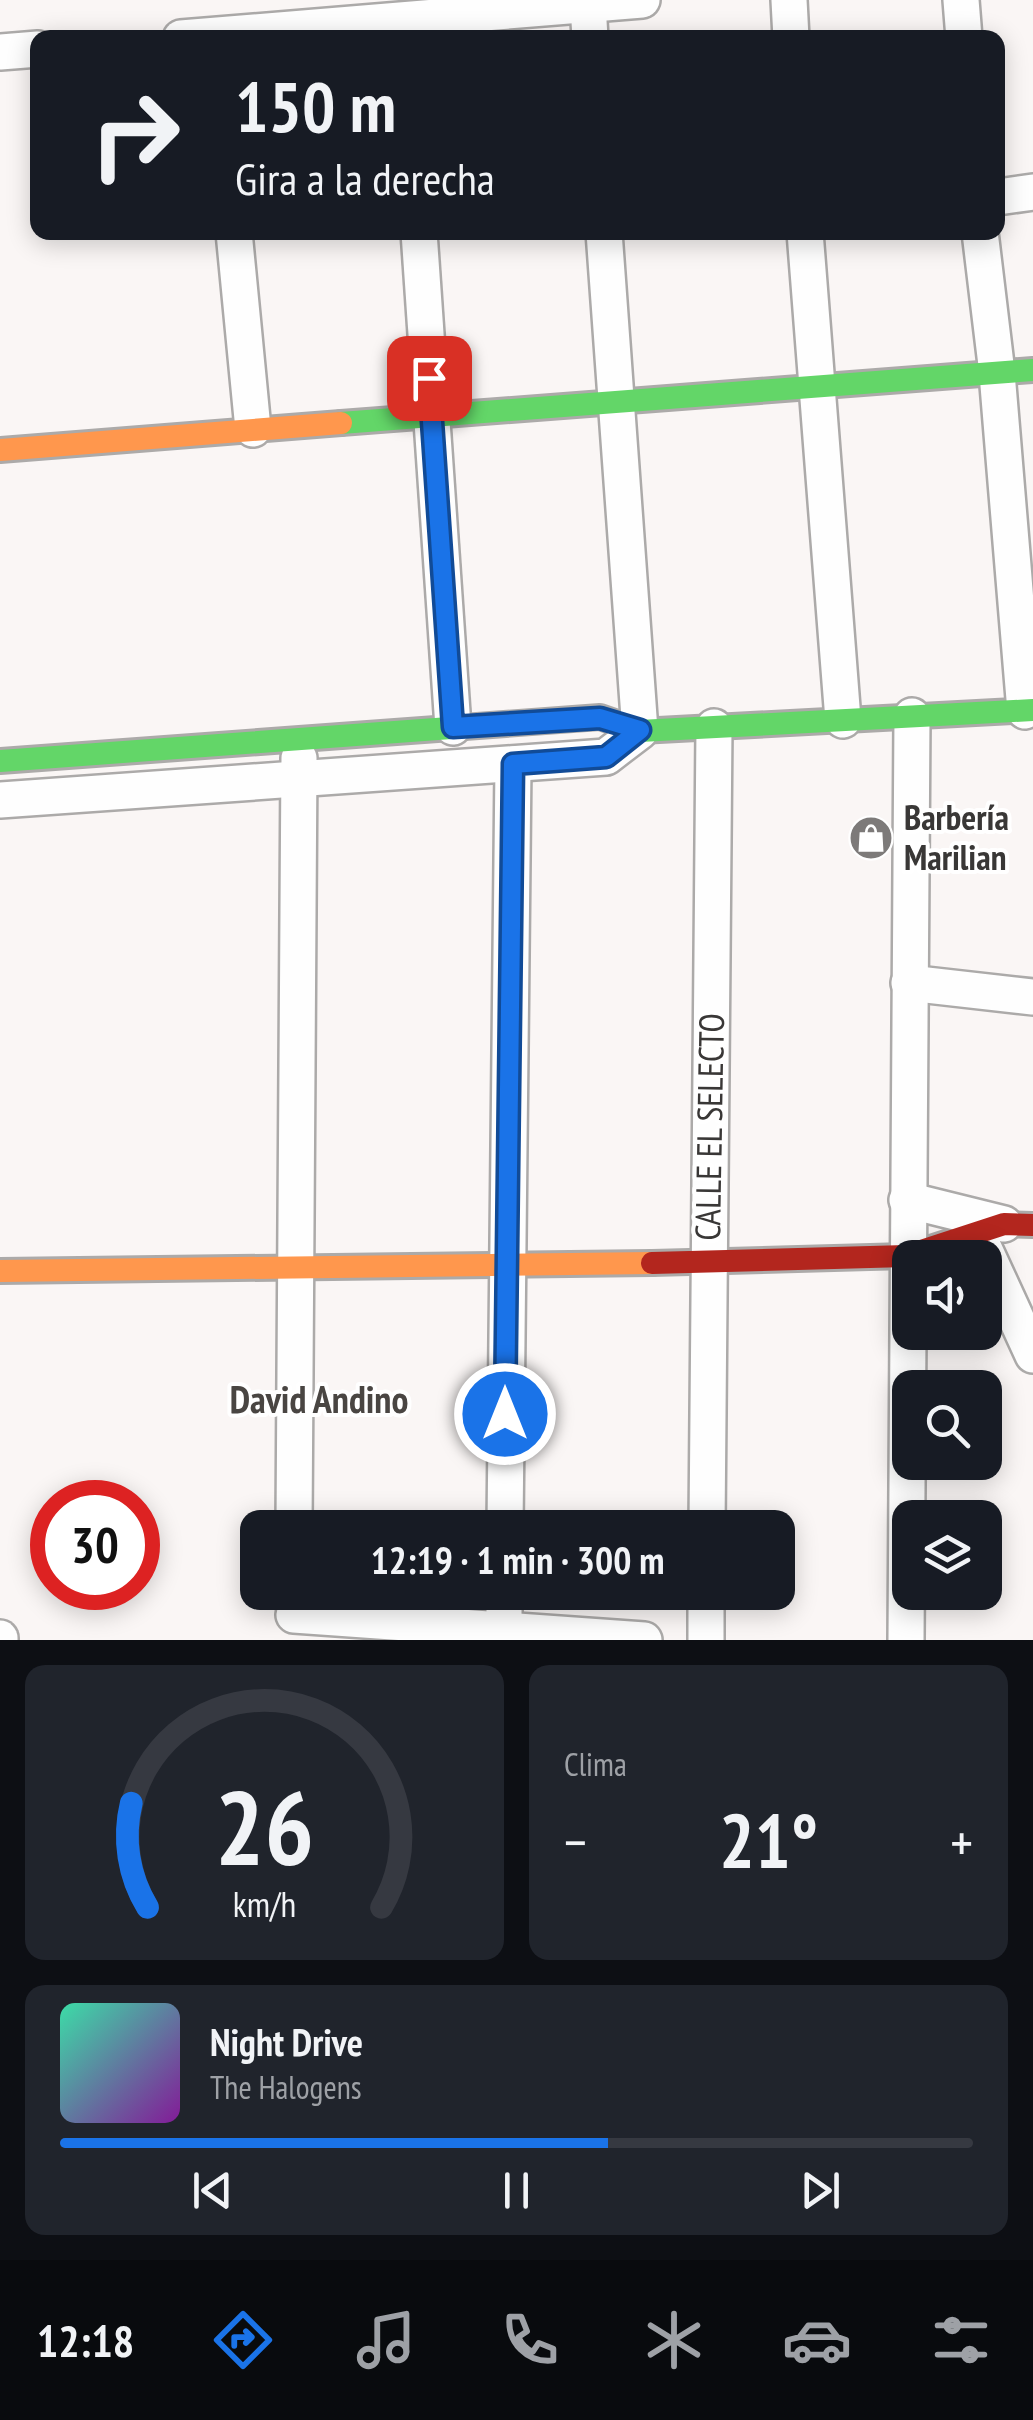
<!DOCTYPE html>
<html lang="es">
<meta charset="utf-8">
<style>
:root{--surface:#171b24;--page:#20242c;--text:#f1f3f6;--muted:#9ea1a6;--line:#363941;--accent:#1a73e8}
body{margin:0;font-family:"PT Sans Narrow",sans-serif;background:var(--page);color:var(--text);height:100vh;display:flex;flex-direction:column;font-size:38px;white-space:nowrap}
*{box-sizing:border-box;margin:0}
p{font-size:32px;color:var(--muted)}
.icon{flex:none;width:55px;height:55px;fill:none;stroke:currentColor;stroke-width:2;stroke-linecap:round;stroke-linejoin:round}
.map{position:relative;height:1640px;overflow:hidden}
.details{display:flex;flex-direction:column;gap:25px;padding:25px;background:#0d0f14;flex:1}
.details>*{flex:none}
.hud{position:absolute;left:30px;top:30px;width:975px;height:210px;border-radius:20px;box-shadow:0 5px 25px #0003;background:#171b24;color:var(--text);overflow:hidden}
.buttons{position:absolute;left:892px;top:1240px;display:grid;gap:20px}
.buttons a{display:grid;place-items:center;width:110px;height:110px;border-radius:20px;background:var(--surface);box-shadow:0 5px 25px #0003;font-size:50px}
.speed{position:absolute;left:30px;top:1480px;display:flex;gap:20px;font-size:50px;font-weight:700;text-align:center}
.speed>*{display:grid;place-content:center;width:130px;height:130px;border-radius:50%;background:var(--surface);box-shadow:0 5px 25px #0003;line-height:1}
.speed .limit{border:15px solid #d22;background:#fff;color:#111}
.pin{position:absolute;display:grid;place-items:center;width:85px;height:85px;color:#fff;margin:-42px;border-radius:20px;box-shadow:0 5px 15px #0006}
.me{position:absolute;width:110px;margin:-55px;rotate:0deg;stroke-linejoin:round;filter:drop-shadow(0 0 8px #0008)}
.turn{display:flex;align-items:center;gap:35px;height:210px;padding:0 40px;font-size:45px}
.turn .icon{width:130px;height:130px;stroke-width:2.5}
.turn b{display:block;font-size:70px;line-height:85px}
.big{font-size:75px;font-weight:700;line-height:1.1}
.details .card{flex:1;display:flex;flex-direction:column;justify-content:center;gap:15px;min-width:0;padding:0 35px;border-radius:20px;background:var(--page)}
.details .dial{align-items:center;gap:0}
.dial svg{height:260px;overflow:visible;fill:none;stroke:var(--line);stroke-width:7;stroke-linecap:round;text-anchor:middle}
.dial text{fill:var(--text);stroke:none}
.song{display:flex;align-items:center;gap:30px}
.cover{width:120px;height:120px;border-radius:15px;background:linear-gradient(135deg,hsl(160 70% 55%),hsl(290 70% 35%))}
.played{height:10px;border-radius:5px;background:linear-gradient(90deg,var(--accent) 60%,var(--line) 60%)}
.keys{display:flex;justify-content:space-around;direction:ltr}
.heat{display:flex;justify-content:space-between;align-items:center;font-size:55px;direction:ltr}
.details .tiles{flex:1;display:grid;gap:25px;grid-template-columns:1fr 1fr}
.card:last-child{grid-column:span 2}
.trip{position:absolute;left:240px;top:1510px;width:555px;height:100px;border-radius:20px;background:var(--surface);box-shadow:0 5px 25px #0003;font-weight:700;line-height:100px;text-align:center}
.menu{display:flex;height:160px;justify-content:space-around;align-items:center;background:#090b0e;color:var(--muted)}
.menu .icon{width:70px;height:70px}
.menu .current{color:var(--accent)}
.menu b{font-size:45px;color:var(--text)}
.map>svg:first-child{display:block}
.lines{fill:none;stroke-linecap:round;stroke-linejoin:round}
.street-casing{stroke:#acaaa9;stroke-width:40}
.fast-casing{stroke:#acaaa9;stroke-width:28}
.slow-casing{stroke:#acaaa9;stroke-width:28}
.jam-casing{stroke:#acaaa9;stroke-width:28}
.street{stroke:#fefefe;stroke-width:35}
.fast{stroke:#63d668;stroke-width:22}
.slow{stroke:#ff974d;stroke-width:22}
.jam{stroke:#b3261e;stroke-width:22}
.route-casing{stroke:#114b97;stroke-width:25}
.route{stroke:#1a73e8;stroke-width:18}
.labels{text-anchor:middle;stroke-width:8;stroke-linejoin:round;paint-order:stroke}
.poi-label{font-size:35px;font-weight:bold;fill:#393736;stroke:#fff;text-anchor:start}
.street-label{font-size:35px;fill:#393736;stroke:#fff}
.neighbourhood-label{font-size:38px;font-weight:bold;fill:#494542;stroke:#fff}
</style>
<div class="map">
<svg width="1033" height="1640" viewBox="0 0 1033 1640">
<rect width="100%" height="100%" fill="#faf6f5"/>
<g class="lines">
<defs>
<g id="street">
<polyline points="789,0 791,38"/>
<polyline points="961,0 964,38"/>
<polyline points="588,4 590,38"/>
<polyline points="181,38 642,0"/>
<polyline points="0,52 38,49"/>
<polyline points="998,197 1033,192"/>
<polyline points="234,232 253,429"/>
<polyline points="419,232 453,727"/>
<polyline points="805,232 843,720"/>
<polyline points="980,232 997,373 1025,711"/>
<polyline points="0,800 606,757 640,731 604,232"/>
<polyline points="909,983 1033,997"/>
<polyline points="907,1200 1004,1224"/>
<polyline points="977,1233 1033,1355"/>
<polyline points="294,1528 299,758"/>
<polyline points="505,1528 513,764"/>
<polyline points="707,1528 714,727"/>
<polyline points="294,1615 644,1640"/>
<polyline points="504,1630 504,1592"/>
<polyline points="0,1638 0,1640"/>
<polyline points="706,1640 706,1592"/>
<polyline points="906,1640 912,716"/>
</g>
<g id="fast">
<polyline points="341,423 1033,370"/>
<polyline points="0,761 600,717 640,731 1033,710"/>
</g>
<g id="slow">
<polyline points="0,450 341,423"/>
<polyline points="0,1271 652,1263"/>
</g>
<polyline id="jam" points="652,1263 906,1256 1004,1224 1033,1225"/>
</defs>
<use href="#street" class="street-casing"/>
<use href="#fast" class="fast-casing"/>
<use href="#slow" class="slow-casing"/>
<use href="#jam" class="jam-casing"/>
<use href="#street" class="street"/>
<use href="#fast" class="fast"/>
<use href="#slow" class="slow"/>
<use href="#jam" class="jam"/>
</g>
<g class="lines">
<defs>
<polyline id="route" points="429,378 453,727 600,718 640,730 606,757 513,764 505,1414"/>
</defs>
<use href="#route" class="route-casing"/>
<use href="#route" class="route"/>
</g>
<defs>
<symbol id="shop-disc" viewBox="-11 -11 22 22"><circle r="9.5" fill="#7d7a79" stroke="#fff"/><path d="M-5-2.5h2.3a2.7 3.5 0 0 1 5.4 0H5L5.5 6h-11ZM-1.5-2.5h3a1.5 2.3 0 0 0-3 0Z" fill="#fff"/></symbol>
</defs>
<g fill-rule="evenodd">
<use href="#shop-disc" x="846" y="813" width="50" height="50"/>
</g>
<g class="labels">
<g class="poi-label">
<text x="904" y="830">Barbería<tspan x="904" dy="40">Marilian</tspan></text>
</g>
<g class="street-label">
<text transform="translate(710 1127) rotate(-89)" y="12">CALLE EL SELECTO</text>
</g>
<g class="neighbourhood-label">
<text x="319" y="1413">David Andino</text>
</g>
</g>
</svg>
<div class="buttons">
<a><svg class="icon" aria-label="sound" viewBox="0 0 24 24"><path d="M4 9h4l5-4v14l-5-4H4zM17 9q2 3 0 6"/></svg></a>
<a><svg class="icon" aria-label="search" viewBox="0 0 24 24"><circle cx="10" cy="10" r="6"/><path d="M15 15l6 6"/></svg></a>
<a><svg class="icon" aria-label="layers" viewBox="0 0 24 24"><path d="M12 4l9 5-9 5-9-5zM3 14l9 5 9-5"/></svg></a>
</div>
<div class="speed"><div class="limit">30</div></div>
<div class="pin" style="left:429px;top:378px;background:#d93025"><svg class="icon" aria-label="arrive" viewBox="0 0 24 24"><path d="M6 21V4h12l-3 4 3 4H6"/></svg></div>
<svg class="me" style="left:505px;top:1414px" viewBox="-20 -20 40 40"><circle r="17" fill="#1a73e8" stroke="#fff" stroke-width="3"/><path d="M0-11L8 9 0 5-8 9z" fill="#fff"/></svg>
<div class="trip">12:19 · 1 min · 300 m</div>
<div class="hud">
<div class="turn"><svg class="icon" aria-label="right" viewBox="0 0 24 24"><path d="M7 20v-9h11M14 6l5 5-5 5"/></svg><div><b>150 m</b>Gira a la derecha</div></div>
</div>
</div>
<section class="details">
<div class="tiles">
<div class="card dial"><svg viewBox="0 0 100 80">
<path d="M14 69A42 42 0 1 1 86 69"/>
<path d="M14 69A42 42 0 0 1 9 37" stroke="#1a73e8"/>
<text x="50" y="56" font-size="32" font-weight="700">26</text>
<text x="50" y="72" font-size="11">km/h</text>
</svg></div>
<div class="card"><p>Clima</p>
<div class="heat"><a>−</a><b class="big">21°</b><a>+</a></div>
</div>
<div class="card">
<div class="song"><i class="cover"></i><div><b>Night Drive</b><p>The Halogens</p></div></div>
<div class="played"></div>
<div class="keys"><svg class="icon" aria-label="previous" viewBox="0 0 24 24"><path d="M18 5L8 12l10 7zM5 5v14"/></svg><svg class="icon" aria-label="pause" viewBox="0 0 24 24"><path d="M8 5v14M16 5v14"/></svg><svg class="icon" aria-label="next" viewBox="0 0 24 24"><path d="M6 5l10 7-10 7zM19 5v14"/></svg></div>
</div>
</div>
</section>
<nav class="menu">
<b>12:18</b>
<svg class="icon current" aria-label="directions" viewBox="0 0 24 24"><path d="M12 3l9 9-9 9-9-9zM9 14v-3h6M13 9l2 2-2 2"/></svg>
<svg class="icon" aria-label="music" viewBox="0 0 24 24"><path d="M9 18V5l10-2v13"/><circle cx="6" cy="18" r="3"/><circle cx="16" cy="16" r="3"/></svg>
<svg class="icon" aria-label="phone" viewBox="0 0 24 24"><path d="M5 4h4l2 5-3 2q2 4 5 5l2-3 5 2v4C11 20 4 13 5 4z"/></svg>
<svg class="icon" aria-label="climate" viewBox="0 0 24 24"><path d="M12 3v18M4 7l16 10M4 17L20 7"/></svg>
<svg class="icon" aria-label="car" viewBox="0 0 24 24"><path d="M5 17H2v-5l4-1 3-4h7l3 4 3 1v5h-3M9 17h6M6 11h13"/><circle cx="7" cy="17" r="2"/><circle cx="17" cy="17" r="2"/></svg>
<svg class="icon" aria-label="filters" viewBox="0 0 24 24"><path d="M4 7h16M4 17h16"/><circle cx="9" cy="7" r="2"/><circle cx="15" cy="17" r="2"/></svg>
</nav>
